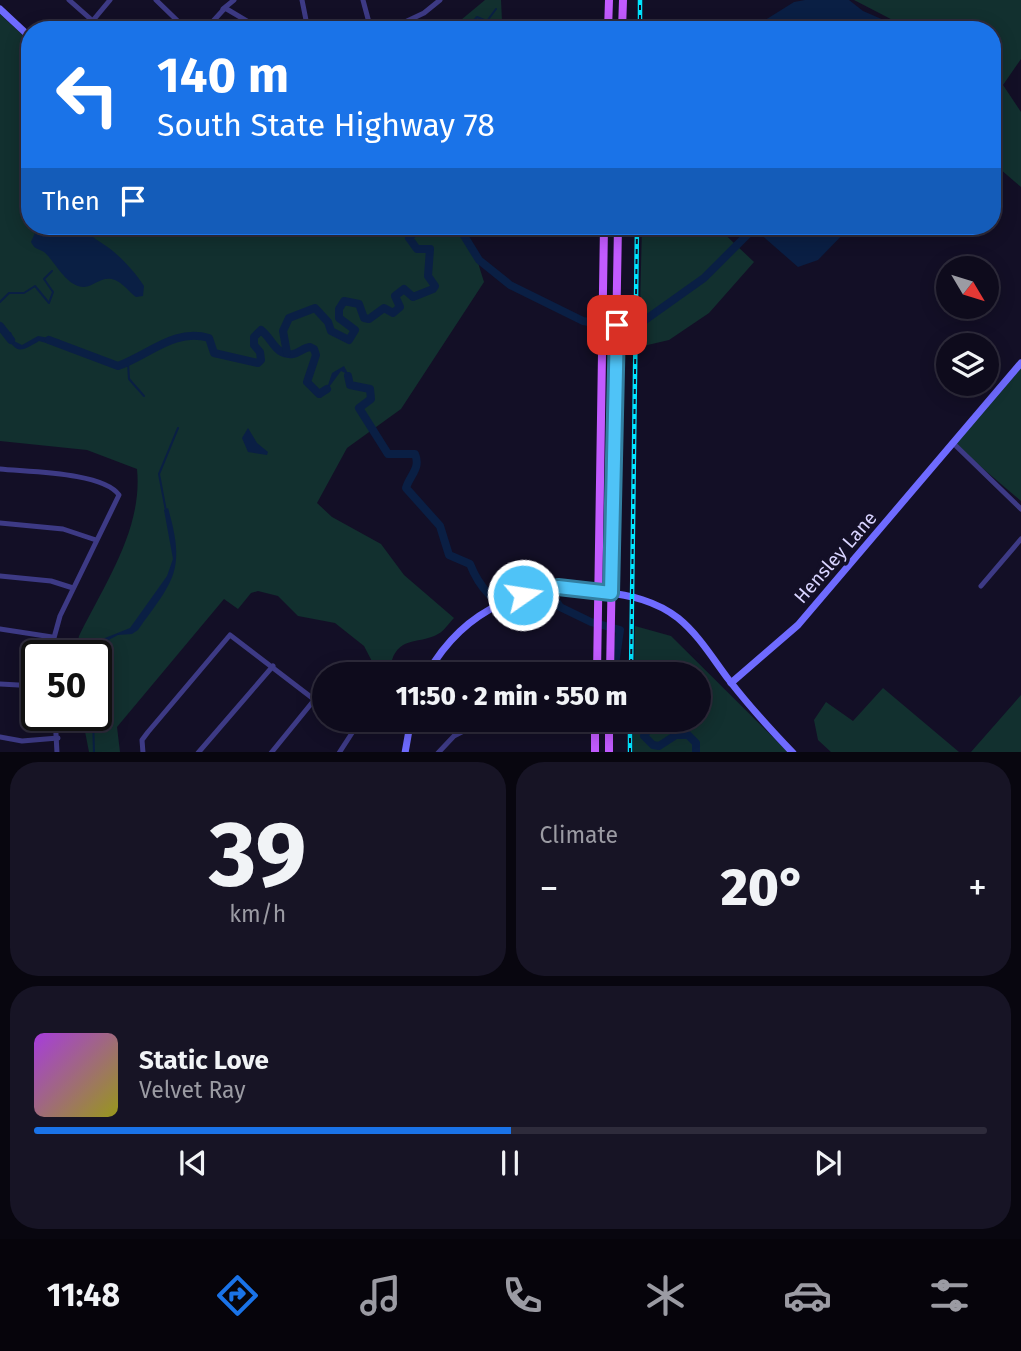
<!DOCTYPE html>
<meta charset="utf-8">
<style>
:root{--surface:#0e0b1c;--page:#171425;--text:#f1f3f6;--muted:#9b9ba3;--line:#2e2b3b;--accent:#1a73e8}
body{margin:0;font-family:"Fira Sans",sans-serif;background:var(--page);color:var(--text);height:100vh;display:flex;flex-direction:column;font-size:26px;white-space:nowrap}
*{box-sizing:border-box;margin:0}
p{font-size:23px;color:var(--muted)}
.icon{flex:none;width:38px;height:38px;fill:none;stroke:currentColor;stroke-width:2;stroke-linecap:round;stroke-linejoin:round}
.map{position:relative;height:752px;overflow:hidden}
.side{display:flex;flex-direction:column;gap:10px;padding:10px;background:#08060f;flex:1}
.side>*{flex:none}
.top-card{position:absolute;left:21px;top:21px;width:980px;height:214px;border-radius:28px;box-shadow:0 4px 18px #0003,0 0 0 2px var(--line);background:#1a73e8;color:#fff;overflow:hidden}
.needle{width:46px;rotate:128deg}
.buttons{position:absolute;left:936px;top:256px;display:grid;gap:14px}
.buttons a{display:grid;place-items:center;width:63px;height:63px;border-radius:50%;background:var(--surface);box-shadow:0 4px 18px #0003,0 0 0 2px var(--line);font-size:35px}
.speed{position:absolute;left:21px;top:640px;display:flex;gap:14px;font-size:35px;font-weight:700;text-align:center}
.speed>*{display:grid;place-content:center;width:91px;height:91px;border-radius:50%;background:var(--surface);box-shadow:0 4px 18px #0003,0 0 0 2px var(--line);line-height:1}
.speed .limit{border:4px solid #111;border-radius:10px;background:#fff;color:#111}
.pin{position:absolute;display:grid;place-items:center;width:60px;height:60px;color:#fff;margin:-30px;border-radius:14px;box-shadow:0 4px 10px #0006}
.me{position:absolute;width:77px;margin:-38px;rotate:77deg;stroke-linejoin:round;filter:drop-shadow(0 0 5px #0008)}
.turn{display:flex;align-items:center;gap:24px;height:147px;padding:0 21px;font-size:32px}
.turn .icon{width:91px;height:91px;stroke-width:2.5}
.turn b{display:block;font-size:49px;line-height:60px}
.then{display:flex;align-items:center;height:66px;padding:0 21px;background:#0003;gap:14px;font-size:26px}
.big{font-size:52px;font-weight:800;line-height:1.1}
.side .card{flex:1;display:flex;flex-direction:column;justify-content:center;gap:10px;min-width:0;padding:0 24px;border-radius:28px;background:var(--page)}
.side .dial{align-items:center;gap:0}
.dial b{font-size:91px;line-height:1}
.song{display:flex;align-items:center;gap:21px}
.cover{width:84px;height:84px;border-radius:10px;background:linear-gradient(135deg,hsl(280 70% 55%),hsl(60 70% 35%))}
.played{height:7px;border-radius:4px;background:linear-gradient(90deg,var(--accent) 50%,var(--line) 50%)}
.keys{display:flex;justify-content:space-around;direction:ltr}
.heat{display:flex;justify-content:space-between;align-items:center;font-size:38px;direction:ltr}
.side .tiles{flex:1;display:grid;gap:10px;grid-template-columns:1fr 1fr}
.card:last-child{grid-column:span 2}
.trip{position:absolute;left:312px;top:662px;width:399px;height:70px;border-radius:35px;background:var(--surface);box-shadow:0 4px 18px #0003,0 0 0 2px var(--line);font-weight:800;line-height:70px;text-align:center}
.tab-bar{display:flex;height:112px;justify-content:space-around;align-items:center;background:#06040b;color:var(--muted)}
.tab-bar .icon{width:49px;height:49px}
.tab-bar .current{color:var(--accent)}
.tab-bar b{font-size:32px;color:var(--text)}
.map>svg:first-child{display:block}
.green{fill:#12302f}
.water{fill:#0a1f44}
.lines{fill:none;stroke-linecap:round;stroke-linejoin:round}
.stream{stroke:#0a1f44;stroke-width:2}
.river{stroke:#0a1f44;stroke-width:8}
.street{stroke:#3d3a85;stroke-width:5}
.secondary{stroke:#6f6bff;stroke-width:7}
.primary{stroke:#c25bff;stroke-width:8}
.rail-casing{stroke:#00e5ff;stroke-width:4.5}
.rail{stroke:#130f26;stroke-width:2;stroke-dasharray:5;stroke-linecap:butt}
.route-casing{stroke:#337fa1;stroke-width:18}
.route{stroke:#4fc3f7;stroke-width:12}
.labels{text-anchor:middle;stroke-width:7;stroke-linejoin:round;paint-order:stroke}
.street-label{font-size:19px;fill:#d9d4ff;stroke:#130f26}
</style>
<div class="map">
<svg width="1021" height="753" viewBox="0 0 1021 753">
<rect width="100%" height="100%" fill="#130f26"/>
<g class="green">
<polygon points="485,0 501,0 502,21 487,30 449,30"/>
<polygon points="854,0 1021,0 1021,59 1003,85 1021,112 1021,187 992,162 992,30 912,30"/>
<path d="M0,14L30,42V226H335L361,233L363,226L396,229L404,226H461L471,240L484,282L401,409L347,448L317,503L332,517L381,544L404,575L454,618C449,623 444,631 438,634C421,644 400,636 392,660L410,674H373L376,669L364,646L335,623L298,616L278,596L258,591L251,593L238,609L224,599L117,727L120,752H89L82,716H96V656H75V654L79,636C105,583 143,529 137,469L87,450L0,441Z"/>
<polygon points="642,226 716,226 754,262 709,313 669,340 639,347"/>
<polygon points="1021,363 1021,501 953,443"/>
<polygon points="635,626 671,636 788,752 633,753 633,719 698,719 698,674 634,674"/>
<polygon points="883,688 959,752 965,752 831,752 818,740 814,720 826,702 853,721"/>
<polygon points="1021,695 1021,752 971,752"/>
</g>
<g class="water">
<polygon points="805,0 849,0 863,11 907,30 749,30 794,2"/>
<path d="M38,226H83C90,237 98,240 109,248C122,258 135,272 144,286L143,296L136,297C129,292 123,283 115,280C102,275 95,286 84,287C66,287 55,261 44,252C38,248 35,250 31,242Z"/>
<polygon points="751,226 851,226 818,260 798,267"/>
<path d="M11,332L14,341L22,345L38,336L60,340L57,346L39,341C19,353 17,354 4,333Z"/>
<polygon points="344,366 353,383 347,388 345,373 341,371 321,398 319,394 328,385 332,373"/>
<polygon points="248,428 257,443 268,452 267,455 248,452 242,438"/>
<path d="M168,508C186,571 174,580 138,630L132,634L118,635L79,656L85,646L130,628L167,576L173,559L164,510Z"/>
</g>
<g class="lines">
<g class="stream">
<polyline points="465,30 477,17 487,21 496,9"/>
<polyline points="0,302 9,293 24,293 35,286 49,303 53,292 44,279 52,271"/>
<polyline points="128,363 129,379 144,396"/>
<polyline points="166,511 159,474 178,428"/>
<polyline points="93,716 94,753"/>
</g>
<g class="river">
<polyline points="435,226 441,230 448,226"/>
<polyline points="458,226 479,260 510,285 583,321 612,326 645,320 704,278 756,226"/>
<polyline points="0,326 11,340"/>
<path d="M49,340L118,366C149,355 174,328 209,338L214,353L258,363L261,360L260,352L254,345V337L261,330C273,339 275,356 293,354C299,353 303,348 310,347L314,349L316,355L307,382L319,394L327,389"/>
<polyline points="287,353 283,331 289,318 315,308 328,322 331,331 349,340 355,330 339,318 339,309 344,301 359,304 364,318 369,319 384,308 393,313 400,307 395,296 404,289 413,297 433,289 435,286 428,276 430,249 417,249 409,238 415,232 421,233 423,226"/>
<path d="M348,376L350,385L370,389L371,399L359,408L388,454H415C421,468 410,475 406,488L440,526L449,555L470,564C477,582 497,613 521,608C529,606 538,599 546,595L553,596L560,607L591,622L620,630L615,665L624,674"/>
<polyline points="655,719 644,736 653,745 659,746 676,735 688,735 696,743 696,753"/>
</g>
<g class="street">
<polyline points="69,0 103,30"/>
<polyline points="156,0 187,30"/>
<polyline points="302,0 308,30"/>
<polyline points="363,0 371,30"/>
<polyline points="223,9 234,0"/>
<polyline points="85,30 110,0"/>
<polyline points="205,30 225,8 262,30"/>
<polyline points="388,30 424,13 440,0"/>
<polyline points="953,443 1021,509"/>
<path d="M0,469C27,472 103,472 119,495L60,616L49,656"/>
<polyline points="0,523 63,529 96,540"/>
<polyline points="0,576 51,581 73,588"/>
<polyline points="981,586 1021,539"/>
<polyline points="0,629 52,637"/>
<polyline points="0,684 37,686"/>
<polyline points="55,716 57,753"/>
<polyline points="337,719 352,733 339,753"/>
<polyline points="0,737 22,741 58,738"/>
<polyline points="143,753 142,740 148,732 230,635 324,707"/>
<polyline points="198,753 273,666"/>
<polyline points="271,753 315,699"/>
<polyline points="438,753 454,736 487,719"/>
</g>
<g class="secondary">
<polyline points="0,9 30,37"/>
<path d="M427,674C465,607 528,581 603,592C630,595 656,601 678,618C699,635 713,659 729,680C749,706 770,729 793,753"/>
<polyline points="731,683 798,625 1021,363"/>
<polyline points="405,753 411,719"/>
</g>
<g class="primary">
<polyline points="608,30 609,0"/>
<polyline points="622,30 623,0"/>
<polyline points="597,674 604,226"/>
<polyline points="610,674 618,226"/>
<polyline points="595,753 595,719"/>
<polyline points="609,753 609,719"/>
</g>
<defs>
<g id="rail">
<polyline points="640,30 640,0"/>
<polyline points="631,674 637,226"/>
<polyline points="630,753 630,719"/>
</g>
</defs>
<use href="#rail" class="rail-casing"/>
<use href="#rail" class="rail"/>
</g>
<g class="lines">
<defs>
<polyline id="route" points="523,595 558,587 611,593 617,325"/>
</defs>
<use href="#route" class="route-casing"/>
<use href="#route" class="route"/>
</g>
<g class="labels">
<g class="street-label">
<text transform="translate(835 557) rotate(-49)" y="7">Hensley Lane</text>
</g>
</g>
</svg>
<div class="buttons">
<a><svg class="needle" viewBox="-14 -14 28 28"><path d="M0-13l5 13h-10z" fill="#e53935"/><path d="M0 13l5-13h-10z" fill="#9b9ba3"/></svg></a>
<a><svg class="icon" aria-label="layers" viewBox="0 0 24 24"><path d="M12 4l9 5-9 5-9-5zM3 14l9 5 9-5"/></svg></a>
</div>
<div class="speed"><div class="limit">50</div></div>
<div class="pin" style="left:617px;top:325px;background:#d93025"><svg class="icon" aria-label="arrive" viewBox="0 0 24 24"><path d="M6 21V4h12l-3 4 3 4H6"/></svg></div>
<svg class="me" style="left:523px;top:595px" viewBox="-20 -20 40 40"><circle r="17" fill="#4fc3f7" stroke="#fff" stroke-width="3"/><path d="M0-11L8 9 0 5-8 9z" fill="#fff"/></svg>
<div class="trip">11:50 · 2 min · 550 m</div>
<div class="top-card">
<div class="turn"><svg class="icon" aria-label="left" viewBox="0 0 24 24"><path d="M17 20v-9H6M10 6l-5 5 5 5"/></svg><div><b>140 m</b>South State Highway 78</div></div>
<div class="then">Then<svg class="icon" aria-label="arrive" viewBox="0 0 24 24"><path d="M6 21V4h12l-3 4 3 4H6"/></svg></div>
</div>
</div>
<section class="side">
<div class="tiles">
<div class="card dial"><b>39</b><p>km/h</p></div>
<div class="card"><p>Climate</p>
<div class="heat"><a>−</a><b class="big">20°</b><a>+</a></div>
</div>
<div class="card">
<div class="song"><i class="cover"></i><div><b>Static Love</b><p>Velvet Ray</p></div></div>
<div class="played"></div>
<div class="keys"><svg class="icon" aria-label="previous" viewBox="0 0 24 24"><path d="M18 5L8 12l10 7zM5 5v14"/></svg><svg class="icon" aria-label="pause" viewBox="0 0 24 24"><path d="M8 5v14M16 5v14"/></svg><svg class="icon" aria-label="next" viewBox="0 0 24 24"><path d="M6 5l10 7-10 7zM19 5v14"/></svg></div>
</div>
</div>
</section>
<nav class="tab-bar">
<b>11:48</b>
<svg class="icon current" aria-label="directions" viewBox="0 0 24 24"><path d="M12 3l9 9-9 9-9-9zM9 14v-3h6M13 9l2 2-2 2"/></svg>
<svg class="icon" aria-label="music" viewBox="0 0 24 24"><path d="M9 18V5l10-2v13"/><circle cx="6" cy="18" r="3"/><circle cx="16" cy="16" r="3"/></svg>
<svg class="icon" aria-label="phone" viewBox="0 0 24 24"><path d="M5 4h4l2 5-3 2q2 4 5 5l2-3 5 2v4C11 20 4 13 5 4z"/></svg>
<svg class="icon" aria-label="climate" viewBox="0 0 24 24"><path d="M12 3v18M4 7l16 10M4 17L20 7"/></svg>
<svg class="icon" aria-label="car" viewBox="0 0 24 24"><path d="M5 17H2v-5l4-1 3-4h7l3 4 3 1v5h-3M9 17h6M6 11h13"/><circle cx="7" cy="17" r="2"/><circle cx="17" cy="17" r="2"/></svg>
<svg class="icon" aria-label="filters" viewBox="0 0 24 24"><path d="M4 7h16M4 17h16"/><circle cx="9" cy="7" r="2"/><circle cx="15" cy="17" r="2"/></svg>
</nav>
